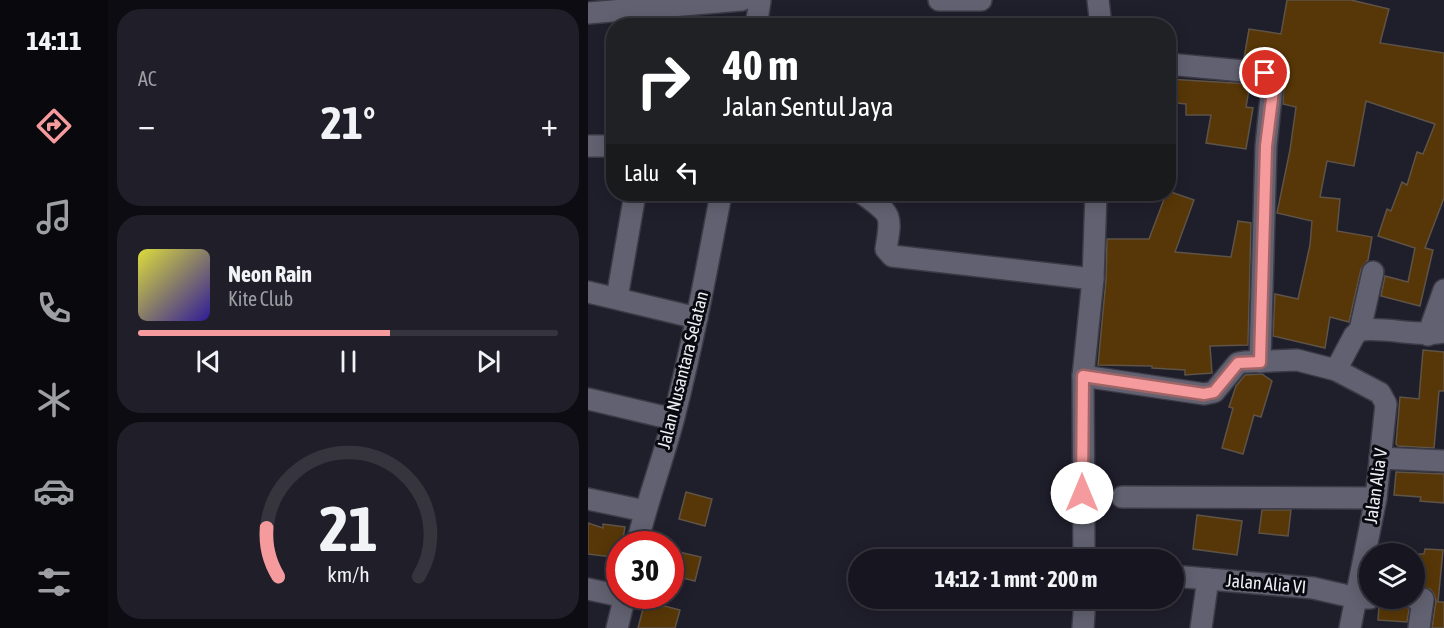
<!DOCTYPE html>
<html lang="id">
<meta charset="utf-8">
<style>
:root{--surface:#171620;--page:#201f29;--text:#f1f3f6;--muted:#9e9fa5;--line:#36353e;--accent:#f59b9d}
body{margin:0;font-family:"Asap Condensed",sans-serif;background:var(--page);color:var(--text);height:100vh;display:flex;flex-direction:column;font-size:22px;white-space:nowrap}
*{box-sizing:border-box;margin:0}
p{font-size:20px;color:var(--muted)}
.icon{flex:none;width:33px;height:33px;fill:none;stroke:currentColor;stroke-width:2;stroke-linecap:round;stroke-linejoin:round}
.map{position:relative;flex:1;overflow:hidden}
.drawer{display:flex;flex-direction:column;gap:9px;padding:9px;background:#0d0c12;width:480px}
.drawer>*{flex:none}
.hud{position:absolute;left:18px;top:18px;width:570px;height:183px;border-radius:24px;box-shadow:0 3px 15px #0003,0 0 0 2px var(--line);background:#202124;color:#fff;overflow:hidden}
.controls{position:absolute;left:771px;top:543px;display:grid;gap:12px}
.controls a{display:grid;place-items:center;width:66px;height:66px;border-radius:50%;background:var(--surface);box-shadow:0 3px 15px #0003,0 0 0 2px var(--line);font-size:30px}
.speed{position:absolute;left:18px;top:531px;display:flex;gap:12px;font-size:30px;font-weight:700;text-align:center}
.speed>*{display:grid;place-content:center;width:78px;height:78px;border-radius:50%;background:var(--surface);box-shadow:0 3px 15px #0003,0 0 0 2px var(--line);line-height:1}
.speed .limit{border:9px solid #d22;background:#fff;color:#111}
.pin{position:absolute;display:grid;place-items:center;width:51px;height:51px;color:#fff;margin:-26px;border:3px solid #fff;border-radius:50%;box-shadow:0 2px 6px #0007}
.me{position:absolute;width:66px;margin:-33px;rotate:0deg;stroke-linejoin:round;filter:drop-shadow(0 0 4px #0008)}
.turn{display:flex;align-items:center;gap:21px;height:126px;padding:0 18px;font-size:27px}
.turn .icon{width:78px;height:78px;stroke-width:2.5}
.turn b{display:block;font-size:42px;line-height:51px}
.then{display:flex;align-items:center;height:57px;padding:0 18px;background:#0003;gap:12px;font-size:22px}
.big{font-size:45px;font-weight:700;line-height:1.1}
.drawer .widget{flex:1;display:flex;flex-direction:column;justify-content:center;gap:9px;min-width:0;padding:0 21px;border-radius:24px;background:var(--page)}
.drawer .dial{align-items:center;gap:0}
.dial svg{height:156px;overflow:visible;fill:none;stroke:var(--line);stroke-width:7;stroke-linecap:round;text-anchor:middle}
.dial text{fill:var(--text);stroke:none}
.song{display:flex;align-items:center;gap:18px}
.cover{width:72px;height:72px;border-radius:9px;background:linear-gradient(135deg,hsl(60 70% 55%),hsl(250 70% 35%))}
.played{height:6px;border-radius:3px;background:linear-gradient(90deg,var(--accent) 60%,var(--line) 60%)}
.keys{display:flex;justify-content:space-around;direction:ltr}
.heat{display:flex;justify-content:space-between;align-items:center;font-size:33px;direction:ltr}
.trip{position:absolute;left:260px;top:549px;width:336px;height:60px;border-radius:30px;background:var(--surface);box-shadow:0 3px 15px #0003,0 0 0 2px var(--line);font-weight:700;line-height:60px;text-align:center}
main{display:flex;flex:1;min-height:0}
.dock{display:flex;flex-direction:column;width:108px;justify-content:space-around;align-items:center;background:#09090d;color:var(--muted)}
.dock .icon{width:42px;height:42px}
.dock .on{color:var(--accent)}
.dock b{font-size:27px;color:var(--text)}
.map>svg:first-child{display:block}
.building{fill:#573707;stroke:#5e5346;stroke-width:1.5}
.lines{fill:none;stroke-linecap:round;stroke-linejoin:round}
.minor-casing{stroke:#3b3a45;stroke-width:24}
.minor{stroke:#626171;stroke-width:21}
.route-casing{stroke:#9f6566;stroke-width:15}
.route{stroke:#f59b9d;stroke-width:10}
.labels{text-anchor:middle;stroke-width:6;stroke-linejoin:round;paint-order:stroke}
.street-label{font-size:18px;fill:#ededf6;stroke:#09090f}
</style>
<main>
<nav class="dock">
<b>14:11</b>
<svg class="icon on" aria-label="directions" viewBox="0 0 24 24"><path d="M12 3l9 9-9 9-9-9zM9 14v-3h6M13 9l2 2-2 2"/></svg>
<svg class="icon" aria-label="music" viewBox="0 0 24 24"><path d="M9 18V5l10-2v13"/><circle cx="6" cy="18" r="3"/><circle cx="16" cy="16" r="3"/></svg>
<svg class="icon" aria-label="phone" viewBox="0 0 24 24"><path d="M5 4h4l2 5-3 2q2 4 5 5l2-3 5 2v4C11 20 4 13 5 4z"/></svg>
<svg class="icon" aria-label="climate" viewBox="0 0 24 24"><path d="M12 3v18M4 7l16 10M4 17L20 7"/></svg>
<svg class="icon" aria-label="car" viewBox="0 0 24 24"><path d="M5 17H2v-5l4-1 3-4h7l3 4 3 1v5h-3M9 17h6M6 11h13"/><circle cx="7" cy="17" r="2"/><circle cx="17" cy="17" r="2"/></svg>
<svg class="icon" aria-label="filters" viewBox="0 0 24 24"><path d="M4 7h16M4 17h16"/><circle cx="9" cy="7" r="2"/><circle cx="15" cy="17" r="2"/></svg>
</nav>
<section class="drawer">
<div class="widget"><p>AC</p>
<div class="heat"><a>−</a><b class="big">21°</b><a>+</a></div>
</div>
<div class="widget">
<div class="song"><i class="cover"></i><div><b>Neon Rain</b><p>Kite Club</p></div></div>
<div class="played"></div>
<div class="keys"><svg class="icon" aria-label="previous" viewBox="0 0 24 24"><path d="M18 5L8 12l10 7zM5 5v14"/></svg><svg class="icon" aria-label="pause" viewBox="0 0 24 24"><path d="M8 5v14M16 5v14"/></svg><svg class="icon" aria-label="next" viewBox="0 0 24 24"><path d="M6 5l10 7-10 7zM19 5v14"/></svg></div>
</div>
<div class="widget dial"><svg viewBox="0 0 100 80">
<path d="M14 69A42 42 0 1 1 86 69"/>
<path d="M14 69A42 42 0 0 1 8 44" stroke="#f59b9d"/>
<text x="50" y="56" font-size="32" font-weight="700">21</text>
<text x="50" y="72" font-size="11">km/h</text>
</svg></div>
</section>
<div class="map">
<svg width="856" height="628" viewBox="0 0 856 628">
<rect width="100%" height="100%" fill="#1f1e2b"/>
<g class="building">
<polygon points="699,0 763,0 801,9 792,43 856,53 856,198 837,248 845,250 832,306 793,296 797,276 820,282 827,248 790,236 799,209 803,211 814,182 819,185 829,152 835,154 847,124 778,101 766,166 739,161 732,197 752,199 749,231 784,237 780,260 773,269 761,322 742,317 737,348 685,336 687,294 710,299 722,245 724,221 689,213 702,150 708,107 695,104 697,67 678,60 656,58 661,29 693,34"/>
<polygon points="580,79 662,84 658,107 665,108 658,149 618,143 623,115 598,115 598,104 580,102"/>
<polygon points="580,191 606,200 587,252 643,257 650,221 663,223 660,345 622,346 624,373 597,375 597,370 564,368 564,366 510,365 518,280 519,239 561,239 578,194 580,194"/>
<polygon points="835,350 856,352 856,391 851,391 846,448 810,446 808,444 812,397 831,399"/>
<polygon points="674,374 684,381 673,417 666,415 655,454 634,448 645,408 641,407 648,386 657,375"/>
<polygon points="808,472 856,474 856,503 832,501 833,497 806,495"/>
<polygon points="98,492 124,499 117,526 91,519"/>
<polygon points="674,510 703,510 700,536 671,533"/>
<polygon points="609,515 654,521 649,555 605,549"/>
<polygon points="0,523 15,528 15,524 37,527 34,544 32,544 32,558 0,554"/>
<polygon points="837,549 855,550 850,602 856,602 856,628 844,628 848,601 846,594 842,589 826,585 826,554 836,554"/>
<polygon points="82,550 113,557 107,581 82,575"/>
<polygon points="57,601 92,610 87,628 50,628"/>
<polygon points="793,603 816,605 821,609 819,622 790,620 791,606"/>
</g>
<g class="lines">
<defs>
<g id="minor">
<polyline points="351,0 393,0"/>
<polyline points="510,0 513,26"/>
<polyline points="0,13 154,0"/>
<polyline points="168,26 172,1"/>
<polyline points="580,64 677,73 685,78 678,146 672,362"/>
<polyline points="0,146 26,146"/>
<path d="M275,194C304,215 304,214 298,249L304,256L505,279"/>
<polyline points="0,292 109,318"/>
<polyline points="29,298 47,194"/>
<polyline points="772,330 785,272"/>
<polyline points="840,335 856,290"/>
<polyline points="748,370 792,393 798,404 788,498 762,628"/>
<path d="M495,376L616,394L626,392L650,363L656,362L709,360L748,370L766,336L772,330C801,327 828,337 856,332"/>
<polyline points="0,399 85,419"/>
<polyline points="792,458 856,461"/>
<polyline points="534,497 788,498"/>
<polyline points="0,499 57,511"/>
<path d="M49,544C59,501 75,460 86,417C105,343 119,268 133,194"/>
<polyline points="496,560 495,376 505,279 508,194"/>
<polyline points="585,576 725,588 769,598 782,598"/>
<polyline points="0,589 37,597"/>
<polyline points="826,598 835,599 831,628"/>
<polyline points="29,628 37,596"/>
<polyline points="495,628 497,598"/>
<polyline points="613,628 620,579"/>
</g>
</defs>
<use href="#minor" class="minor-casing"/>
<use href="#minor" class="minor"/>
</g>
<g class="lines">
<defs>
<polyline id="route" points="494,493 495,376 616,394 626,392 650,363 672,362 678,146 686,83 686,78 677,73"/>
</defs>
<use href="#route" class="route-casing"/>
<use href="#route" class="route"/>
</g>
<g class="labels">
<g class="street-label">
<text transform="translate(95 370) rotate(-76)" y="6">Jalan Nusantara Selatan</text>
<text transform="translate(788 486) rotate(-82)" y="6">Jalan Alia V</text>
<text transform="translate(678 584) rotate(5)" y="6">Jalan Alia VI</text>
</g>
</g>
</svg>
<div class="controls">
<a><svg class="icon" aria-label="layers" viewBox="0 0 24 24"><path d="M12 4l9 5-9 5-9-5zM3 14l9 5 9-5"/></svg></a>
</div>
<div class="speed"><div class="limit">30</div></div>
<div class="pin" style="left:677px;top:73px;background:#d93025"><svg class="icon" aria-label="arrive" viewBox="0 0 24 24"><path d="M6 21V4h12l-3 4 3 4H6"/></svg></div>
<svg class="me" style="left:494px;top:493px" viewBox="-20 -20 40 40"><circle r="19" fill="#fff"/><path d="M0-13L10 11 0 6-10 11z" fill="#f59b9d"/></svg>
<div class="trip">14:12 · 1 mnt · 200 m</div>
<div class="hud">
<div class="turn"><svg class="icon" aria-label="right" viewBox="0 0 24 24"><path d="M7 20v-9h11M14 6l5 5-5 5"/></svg><div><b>40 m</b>Jalan Sentul Jaya</div></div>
<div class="then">Lalu<svg class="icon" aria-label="left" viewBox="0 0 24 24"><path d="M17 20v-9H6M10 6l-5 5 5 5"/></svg></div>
</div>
</div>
</main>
